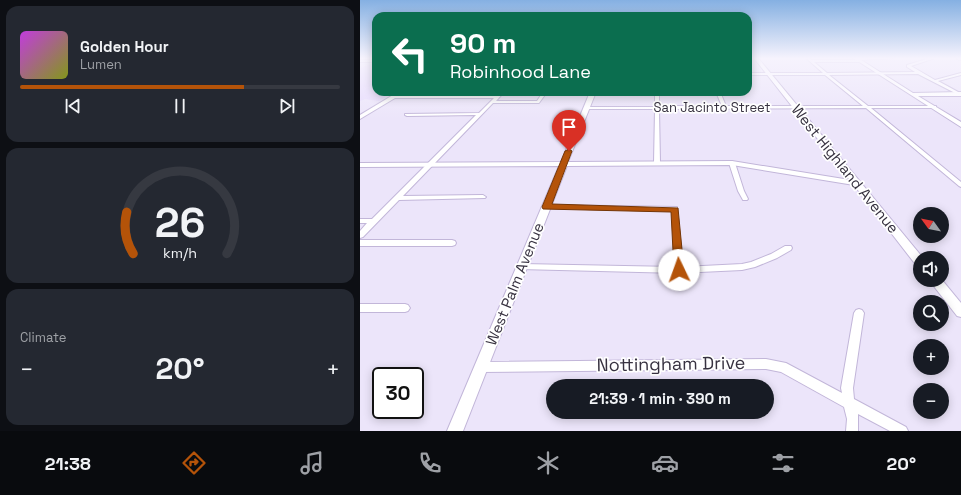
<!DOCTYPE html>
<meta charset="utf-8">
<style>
:root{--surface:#171b24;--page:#242831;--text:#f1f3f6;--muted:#9ea1a6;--line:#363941;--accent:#b45309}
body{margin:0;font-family:"Space Grotesk",sans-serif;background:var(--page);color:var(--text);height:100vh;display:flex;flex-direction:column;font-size:15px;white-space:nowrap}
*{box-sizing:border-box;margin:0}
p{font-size:13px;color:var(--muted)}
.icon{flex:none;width:22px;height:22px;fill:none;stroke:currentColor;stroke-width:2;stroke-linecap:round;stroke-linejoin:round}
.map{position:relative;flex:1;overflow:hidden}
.drawer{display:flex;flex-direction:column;gap:6px;padding:6px;background:#0d0f14;width:360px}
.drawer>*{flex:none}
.hud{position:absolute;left:12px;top:12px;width:380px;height:84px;border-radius:12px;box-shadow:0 2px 10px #0003;background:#0b6e4f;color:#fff;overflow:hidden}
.needle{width:26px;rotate:303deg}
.fabs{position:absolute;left:553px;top:207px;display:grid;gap:8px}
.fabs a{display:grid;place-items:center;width:36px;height:36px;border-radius:50%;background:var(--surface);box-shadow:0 2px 10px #0003;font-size:20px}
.speed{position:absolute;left:12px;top:367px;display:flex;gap:8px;font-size:20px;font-weight:700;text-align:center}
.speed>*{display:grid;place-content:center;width:52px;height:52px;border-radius:50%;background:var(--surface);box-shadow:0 2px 10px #0003;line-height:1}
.speed .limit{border:2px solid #111;border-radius:6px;background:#fff;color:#111}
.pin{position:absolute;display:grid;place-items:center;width:34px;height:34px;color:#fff;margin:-41px -17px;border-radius:50% 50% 50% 0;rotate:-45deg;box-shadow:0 0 4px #0007}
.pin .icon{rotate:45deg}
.me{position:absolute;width:44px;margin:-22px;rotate:357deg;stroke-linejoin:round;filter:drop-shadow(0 0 3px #0008)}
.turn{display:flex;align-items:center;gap:14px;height:84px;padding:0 12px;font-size:18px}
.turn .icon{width:52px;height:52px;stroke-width:2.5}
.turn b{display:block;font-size:28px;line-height:34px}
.big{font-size:30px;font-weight:600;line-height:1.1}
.drawer .card{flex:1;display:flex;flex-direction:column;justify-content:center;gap:6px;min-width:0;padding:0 14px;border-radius:12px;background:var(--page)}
.drawer .dial{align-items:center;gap:0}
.dial svg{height:104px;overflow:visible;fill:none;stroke:var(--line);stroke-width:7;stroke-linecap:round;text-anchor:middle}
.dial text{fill:var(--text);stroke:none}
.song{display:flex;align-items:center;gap:12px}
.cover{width:48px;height:48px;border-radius:6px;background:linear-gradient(135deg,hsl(290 70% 55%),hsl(70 70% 35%))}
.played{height:4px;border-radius:2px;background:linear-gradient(90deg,var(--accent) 70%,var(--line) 70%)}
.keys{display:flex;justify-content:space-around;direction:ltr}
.heat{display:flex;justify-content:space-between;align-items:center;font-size:22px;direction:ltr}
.trip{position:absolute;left:186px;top:379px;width:228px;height:40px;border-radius:20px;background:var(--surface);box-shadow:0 2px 10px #0003;font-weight:600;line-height:40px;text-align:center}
.tab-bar{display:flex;height:64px;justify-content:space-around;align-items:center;background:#090b0e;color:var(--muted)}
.tab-bar .icon{width:28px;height:28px}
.tab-bar .active{color:var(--accent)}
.tab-bar b{font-size:18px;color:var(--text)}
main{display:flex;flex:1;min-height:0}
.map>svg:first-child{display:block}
.built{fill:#e7dbfd}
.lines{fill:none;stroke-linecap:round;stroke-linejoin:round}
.street-casing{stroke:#c2b6d9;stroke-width:2}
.secondary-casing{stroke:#c2b6d9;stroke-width:2}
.street{fill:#fff;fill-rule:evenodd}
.secondary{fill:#fff;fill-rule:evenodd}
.route{fill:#b45309;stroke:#753606}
.labels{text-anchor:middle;stroke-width:3.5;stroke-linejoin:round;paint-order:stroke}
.far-street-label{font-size:13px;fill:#373240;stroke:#fff}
.street-label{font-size:15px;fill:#373240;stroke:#fff}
.near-street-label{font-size:18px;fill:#373240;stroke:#fff}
</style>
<main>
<section class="drawer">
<div class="card">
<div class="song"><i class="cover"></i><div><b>Golden Hour</b><p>Lumen</p></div></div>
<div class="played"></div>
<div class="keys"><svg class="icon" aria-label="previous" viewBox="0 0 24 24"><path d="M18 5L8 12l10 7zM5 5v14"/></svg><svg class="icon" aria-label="pause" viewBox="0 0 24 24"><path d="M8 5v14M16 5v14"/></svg><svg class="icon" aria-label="next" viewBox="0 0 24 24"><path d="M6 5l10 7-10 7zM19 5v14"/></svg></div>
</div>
<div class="card dial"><svg viewBox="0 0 100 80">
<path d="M14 69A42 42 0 1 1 86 69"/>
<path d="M14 69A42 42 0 0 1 9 37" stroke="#b45309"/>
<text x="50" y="56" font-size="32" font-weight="700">26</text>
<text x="50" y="72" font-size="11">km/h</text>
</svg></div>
<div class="card"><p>Climate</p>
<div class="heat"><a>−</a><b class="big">20°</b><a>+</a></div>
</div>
</section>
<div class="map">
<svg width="601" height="431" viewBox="0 0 601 431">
<rect width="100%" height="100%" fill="#ece5fa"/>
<polygon class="built" points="16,62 16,92 34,92 19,101 5,99 0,101 0,68"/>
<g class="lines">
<defs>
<g id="street">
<polygon points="446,58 449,58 451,60 500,60 502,61 500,62 454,62 467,73 555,72 547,67 547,65 570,58 575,58 551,66 575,80 601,73 601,75 578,81 600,93 600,95 599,95 558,74 469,75 508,106 576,106 576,108 511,108 601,182 601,187 599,186 506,108 299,109 300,163 297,165 294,163 295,109 227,109 225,108 227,107 295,107 295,92 299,92 299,106 362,106 356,92 360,92 366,106 503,106 465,75 388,75 388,73 463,73"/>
<polygon points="496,58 535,58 497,60"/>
<polygon points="597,58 601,58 601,60 597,59"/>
<rect x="0" y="60" width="16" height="2"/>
<polygon points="140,92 144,92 136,101 177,101 183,92 187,92 179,103 133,103 43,196 123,195 126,197 125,198 39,200 3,237 0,238 0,231 7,223 0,223 0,219 12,219 116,115 47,116 45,115 45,114 119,113 134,98 32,98 32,96 136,96"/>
<polygon points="372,161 375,163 384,191 388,199 387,200 383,200 378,191 369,163"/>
<polygon points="186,205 317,207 323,267 382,264 391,262 411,254 425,246 431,246 432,248 431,250 417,258 395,267 382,270 319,273 159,269 158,267 159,265 162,264 315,267 312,211 184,208 183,207"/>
<polygon points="0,240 92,240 95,241 96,243 95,245 92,246 0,246"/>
<polygon points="0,304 45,304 48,305 50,308 48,311 45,312 0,312"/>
<polygon points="499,309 502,310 504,313 493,388 494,399 546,427 548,431 530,431 498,414 498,431 486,431 487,419 484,407 421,372 406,369 121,372 117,371 116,367 117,363 121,362 406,359 426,363 482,393 481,388 494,313 496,310"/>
</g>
<g id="secondary">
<polygon points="394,58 398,58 563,258 560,258 560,266 556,265 494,185 372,165 207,166 103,431 87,431 199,166 0,167 0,163 201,162 230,92 236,92 208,162 372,161 490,180"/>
<polygon points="493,58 498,58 553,93 601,92 601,96 558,96 601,122 601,127"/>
<polygon points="38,92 45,92 0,119 0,115"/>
<polygon points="569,280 582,280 601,303 601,317 597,316"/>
</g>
</defs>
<use href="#street" class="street-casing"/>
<use href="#secondary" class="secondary-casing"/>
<use href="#street" class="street"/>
<use href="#secondary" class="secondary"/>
</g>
<linearGradient id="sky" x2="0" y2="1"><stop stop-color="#85b0e2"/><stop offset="0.49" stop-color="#f6f3fd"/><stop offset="1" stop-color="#f6f3fd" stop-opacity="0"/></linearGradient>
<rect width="601" height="119" fill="url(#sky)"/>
<polygon class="route" points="209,149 212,151 192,204 318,208 324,270 323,273 319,274 315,273 314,270 311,212 183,209 182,207 205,151"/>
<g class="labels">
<g class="far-street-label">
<text x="352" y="112">San Jacinto Street</text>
</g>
<g class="street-label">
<text transform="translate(485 169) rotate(51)" y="5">West Highland Avenue</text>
<text transform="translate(155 284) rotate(-68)" y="5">West Palm Avenue</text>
</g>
<g class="near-street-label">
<text transform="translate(311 364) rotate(-1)" y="6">Nottingham Drive</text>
</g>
</g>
</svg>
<div class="fabs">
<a><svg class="needle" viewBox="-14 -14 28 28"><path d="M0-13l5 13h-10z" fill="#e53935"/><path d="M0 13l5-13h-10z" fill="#9ea1a6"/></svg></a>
<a><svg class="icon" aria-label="sound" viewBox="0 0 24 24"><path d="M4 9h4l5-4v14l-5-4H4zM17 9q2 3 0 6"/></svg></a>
<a><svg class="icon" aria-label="search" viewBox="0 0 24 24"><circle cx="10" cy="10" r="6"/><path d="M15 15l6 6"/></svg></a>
<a>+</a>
<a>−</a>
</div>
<div class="speed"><div class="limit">30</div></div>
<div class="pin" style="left:209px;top:151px;background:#d93025"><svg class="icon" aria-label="arrive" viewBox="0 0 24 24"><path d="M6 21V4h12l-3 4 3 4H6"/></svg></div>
<svg class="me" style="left:319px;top:270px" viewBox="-20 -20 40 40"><circle r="19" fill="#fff"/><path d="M0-13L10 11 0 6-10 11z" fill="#b45309"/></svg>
<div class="trip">21:39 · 1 min · 390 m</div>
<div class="hud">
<div class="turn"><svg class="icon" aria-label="left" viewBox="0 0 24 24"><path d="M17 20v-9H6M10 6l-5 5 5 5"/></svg><div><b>90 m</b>Robinhood Lane</div></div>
</div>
</div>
</main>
<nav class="tab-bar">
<b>21:38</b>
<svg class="icon active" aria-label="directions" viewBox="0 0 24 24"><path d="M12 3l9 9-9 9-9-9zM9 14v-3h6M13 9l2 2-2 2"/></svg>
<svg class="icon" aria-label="music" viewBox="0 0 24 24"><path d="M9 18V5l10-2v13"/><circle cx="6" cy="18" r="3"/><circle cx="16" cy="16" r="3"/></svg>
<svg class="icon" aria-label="phone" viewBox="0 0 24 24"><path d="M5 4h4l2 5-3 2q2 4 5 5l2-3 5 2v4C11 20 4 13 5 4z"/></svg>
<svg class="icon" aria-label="climate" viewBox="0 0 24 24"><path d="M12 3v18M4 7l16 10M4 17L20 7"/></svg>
<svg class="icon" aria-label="car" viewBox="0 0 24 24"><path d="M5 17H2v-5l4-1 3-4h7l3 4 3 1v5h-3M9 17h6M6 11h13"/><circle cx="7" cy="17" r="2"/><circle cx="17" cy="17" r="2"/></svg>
<svg class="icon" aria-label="filters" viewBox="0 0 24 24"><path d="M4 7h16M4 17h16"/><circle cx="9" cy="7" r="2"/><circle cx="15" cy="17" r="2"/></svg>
<b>20°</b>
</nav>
